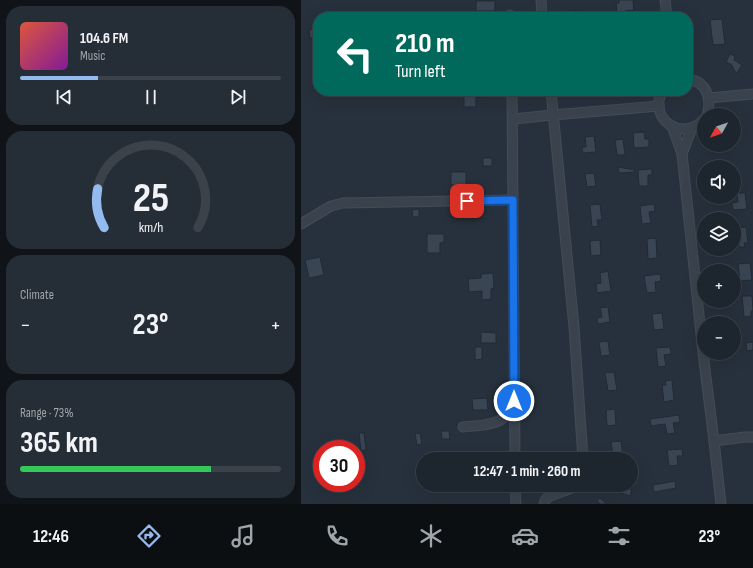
<!DOCTYPE html>
<meta charset="utf-8">
<style>
:root{--surface:#1d252e;--page:#252d36;--text:#f1f3f6;--muted:#a0a5aa;--line:#3b424a;--accent:#94bbef}
body{margin:0;font-family:"Sofia Sans Condensed",sans-serif;background:var(--page);color:var(--text);height:100vh;display:flex;flex-direction:column;font-size:15px;white-space:nowrap}
*{box-sizing:border-box;margin:0}
p{font-size:13px;color:var(--muted)}
.icon{flex:none;width:22px;height:22px;fill:none;stroke:currentColor;stroke-width:2;stroke-linecap:round;stroke-linejoin:round}
.map{position:relative;flex:1;overflow:hidden}
.side{display:flex;flex-direction:column;gap:6px;padding:6px;background:#101419;width:301px}
.side>*{flex:none}
.guide{position:absolute;left:12px;top:12px;width:380px;height:84px;border-radius:16px;box-shadow:0 4px 16px #0002,0 0 0 1px var(--line);background:#00695c;color:#fff;overflow:hidden}
.needle{width:26px;rotate:230deg}
.tools{position:absolute;left:396px;top:108px;display:grid;gap:8px}
.tools a{display:grid;place-items:center;width:44px;height:44px;border-radius:50%;background:var(--surface);box-shadow:0 4px 16px #0002,0 0 0 1px var(--line);font-size:20px}
.speed{position:absolute;left:12px;top:440px;display:flex;gap:8px;font-size:20px;font-weight:700;text-align:center}
.speed>*{display:grid;place-content:center;width:52px;height:52px;border-radius:50%;background:var(--surface);box-shadow:0 4px 16px #0002,0 0 0 1px var(--line);line-height:1}
.speed .limit{border:6px solid #d22;background:#fff;color:#111}
.pin{position:absolute;display:grid;place-items:center;width:34px;height:34px;color:#fff;margin:-17px;border-radius:8px;box-shadow:0 2px 6px #0006}
.me{position:absolute;width:44px;margin:-22px;rotate:0deg;stroke-linejoin:round;filter:drop-shadow(0 0 3px #0008)}
.turn{display:flex;align-items:center;gap:14px;height:84px;padding:0 16px;font-size:18px}
.turn .icon{width:52px;height:52px;stroke-width:2.5}
.turn b{display:block;font-size:28px;line-height:34px}
.big{font-size:30px;font-weight:700;line-height:1.1}
.side .tile{flex:1;display:flex;flex-direction:column;justify-content:center;gap:6px;min-width:0;padding:0 14px;border-radius:16px;background:var(--page)}
.side .dial{align-items:center;gap:0}
.dial svg{height:104px;overflow:visible;fill:none;stroke:var(--line);stroke-width:7;stroke-linecap:round;text-anchor:middle}
.dial text{fill:var(--text);stroke:none}
.song{display:flex;align-items:center;gap:12px}
.cover{width:48px;height:48px;border-radius:6px;background:linear-gradient(135deg,hsl(10 70% 55%),hsl(290 70% 35%))}
.played{height:4px;border-radius:2px;background:linear-gradient(90deg,var(--accent) 30%,var(--line) 30%)}
.keys{display:flex;justify-content:space-around;direction:ltr}
.heat{display:flex;justify-content:space-between;align-items:center;font-size:22px;direction:ltr}
.charge{height:6px;border-radius:3px;background:linear-gradient(90deg,#34c759 73%,var(--line) 0)}
.trip{position:absolute;left:115px;top:452px;width:222px;height:40px;border-radius:20px;background:var(--surface);box-shadow:0 4px 16px #0002,0 0 0 1px var(--line);font-weight:700;line-height:40px;text-align:center}
.menu{display:flex;height:64px;justify-content:space-around;align-items:center;background:#0c0f12;color:var(--muted)}
.menu .icon{width:28px;height:28px}
.menu .current{color:var(--accent)}
.menu b{font-size:18px;color:var(--text)}
main{display:flex;flex:1;min-height:0}
.map>svg:first-child{display:block}
.building{fill:#394553;stroke:#212a34}
.lines{fill:none;stroke-linecap:round;stroke-linejoin:round}
.minor-casing{stroke:#444c56;stroke-width:11}
.minor{stroke:#3a434d;stroke-width:9}
.route-casing{stroke:#114b97;stroke-width:10}
.route{stroke:#1a73e8;stroke-width:7}
</style>
<main>
<section class="side">
<div class="tile">
<div class="song"><i class="cover"></i><div><b>104.6 FM</b><p>Music</p></div></div>
<div class="played"></div>
<div class="keys"><svg class="icon" aria-label="previous" viewBox="0 0 24 24"><path d="M18 5L8 12l10 7zM5 5v14"/></svg><svg class="icon" aria-label="pause" viewBox="0 0 24 24"><path d="M8 5v14M16 5v14"/></svg><svg class="icon" aria-label="next" viewBox="0 0 24 24"><path d="M6 5l10 7-10 7zM19 5v14"/></svg></div>
</div>
<div class="tile dial"><svg viewBox="0 0 100 80">
<path d="M14 69A42 42 0 1 1 86 69"/>
<path d="M14 69A42 42 0 0 1 9 39" stroke="#94bbef"/>
<text x="50" y="56" font-size="32" font-weight="700">25</text>
<text x="50" y="72" font-size="11">km/h</text>
</svg></div>
<div class="tile"><p>Climate</p>
<div class="heat"><a>−</a><b class="big">23°</b><a>+</a></div>
</div>
<div class="tile"><p>Range · 73%</p><b class="big">365 km</b><div class="charge"></div></div>
</section>
<div class="map">
<svg width="452" height="504" viewBox="0 0 452 504">
<rect width="100%" height="100%" fill="#27313d"/>
<g class="building">
<polygon points="318,0 332,0 333,10 324,11 324,14 316,14 315,3 318,3"/>
<rect x="175" y="1" width="19" height="10"/>
<polygon points="279,10 280,17 269,17 269,11"/>
<polygon points="421,19 424,44 412,45 409,20"/>
<polygon points="17,28 17,37 9,38 8,30"/>
<polygon points="429,54 434,56 433,60 441,65 436,73 433,70 431,65 425,62"/>
<polygon points="163,91 194,91 194,96 175,97 175,107 163,107"/>
<polygon points="343,132 344,139 348,139 348,147 333,148 332,133"/>
<polygon points="293,136 295,152 282,153 281,147 285,147 284,137"/>
<polygon points="322,139 324,155 316,155 314,140"/>
<rect x="182" y="158" width="9" height="8"/>
<polygon points="317,167 334,170 334,172 318,173"/>
<polygon points="351,169 351,175 347,175 347,186 338,186 337,170"/>
<rect x="150" y="172" width="15" height="13"/>
<polygon points="293,173 295,186 286,187 284,174"/>
<polygon points="436,193 444,193 446,209 432,210 431,203 437,202"/>
<polygon points="299,204 301,220 296,220 297,226 291,227 289,205"/>
<polygon points="353,204 354,211 348,212 350,223 341,224 339,206"/>
<polygon points="118,209 118,217 112,217 111,210"/>
<polygon points="445,227 447,243 443,243 444,247 438,247 436,228"/>
<polygon points="126,234 143,234 143,242 139,243 139,253 126,253"/>
<polygon points="355,238 356,258 347,259 346,239"/>
<polygon points="299,240 300,255 290,256 289,241"/>
<polygon points="19,257 23,275 8,278 4,260"/>
<polygon points="449,263 451,280 439,281 437,264"/>
<polygon points="307,271 310,291 296,293 295,284 300,283 299,273"/>
<polygon points="192,273 193,288 190,289 190,299 181,300 181,291 168,292 167,279 180,278 180,274"/>
<polygon points="359,274 360,281 354,282 355,292 346,293 343,276"/>
<polygon points="441,296 451,296 452,311 450,311 450,316 443,317"/>
<polygon points="307,307 309,322 297,324 296,318 301,317 299,308"/>
<polygon points="361,313 363,329 353,330 351,314"/>
<polygon points="180,332 195,333 195,343 180,343"/>
<polygon points="307,341 309,355 300,356 298,342"/>
<polygon points="452,342 452,350 446,351 445,343"/>
<polygon points="174,347 181,347 181,359 174,360"/>
<polygon points="369,347 370,354 363,355 365,366 357,367 355,348"/>
<polygon points="313,372 316,390 307,391 304,373"/>
<polygon points="371,380 373,400 363,402 361,385 365,385 364,381"/>
<polygon points="186,398 187,410 172,410 171,399"/>
<polygon points="314,409 315,425 306,426 305,410"/>
<polygon points="378,415 379,422 372,423 374,433 366,434 364,424 350,426 349,419"/>
<polygon points="140,431 148,431 149,439 141,439"/>
<polygon points="58,433 63,433 65,450 60,451"/>
<polygon points="119,433 121,444 116,445 114,434"/>
<polygon points="320,441 322,456 312,457 310,442"/>
<polygon points="381,449 382,456 376,456 377,465 368,466 366,450"/>
<polygon points="374,481 375,488 353,492 352,485"/>
<polygon points="298,485 324,485 323,488 331,490 329,496 298,486"/>
<polygon points="299,498 306,504 299,504 296,501"/>
</g>
<g class="lines">
<defs>
<g id="minor">
<polyline points="240,0 241,17"/>
<polyline points="364,0 366,17"/>
<polyline points="209,17 209,15"/>
<path d="M387,79C406,82 411,99 406,115"/>
<polyline points="211,91 214,459"/>
<polyline points="250,91 273,327 282,459"/>
<path d="M361,91C347,120 382,143 403,119"/>
<polyline points="408,98 452,94"/>
<polyline points="212,119 252,115 358,106"/>
<polyline points="371,126 381,154 402,353 413,441 420,504"/>
<polyline points="381,154 391,128"/>
<polyline points="0,224 30,206 42,203 212,200"/>
<path d="M162,427C182,425 206,426 213,403"/>
<polyline points="413,441 444,437 452,437"/>
<polyline points="214,485 215,504"/>
<path d="M243,504C244,501 244,500 246,498C251,493 268,491 276,485"/>
</g>
</defs>
<use href="#minor" class="minor-casing"/>
<use href="#minor" class="minor"/>
</g>
<g class="lines">
<defs>
<polyline id="route" points="166,201 212,200 213,401"/>
</defs>
<use href="#route" class="route-casing"/>
<use href="#route" class="route"/>
</g>
</svg>
<div class="tools">
<a><svg class="needle" viewBox="-14 -14 28 28"><path d="M0-13l5 13h-10z" fill="#e53935"/><path d="M0 13l5-13h-10z" fill="#a0a5aa"/></svg></a>
<a><svg class="icon" aria-label="sound" viewBox="0 0 24 24"><path d="M4 9h4l5-4v14l-5-4H4zM17 9q2 3 0 6"/></svg></a>
<a><svg class="icon" aria-label="layers" viewBox="0 0 24 24"><path d="M12 4l9 5-9 5-9-5zM3 14l9 5 9-5"/></svg></a>
<a>+</a>
<a>−</a>
</div>
<div class="speed"><div class="limit">30</div></div>
<div class="pin" style="left:166px;top:201px;background:#d93025"><svg class="icon" aria-label="arrive" viewBox="0 0 24 24"><path d="M6 21V4h12l-3 4 3 4H6"/></svg></div>
<svg class="me" style="left:213px;top:401px" viewBox="-20 -20 40 40"><circle r="17" fill="#1a73e8" stroke="#fff" stroke-width="3"/><path d="M0-11L8 9 0 5-8 9z" fill="#fff"/></svg>
<div class="trip">12:47 · 1 min · 260 m</div>
<div class="guide">
<div class="turn"><svg class="icon" aria-label="left" viewBox="0 0 24 24"><path d="M17 20v-9H6M10 6l-5 5 5 5"/></svg><div><b>210 m</b>Turn left</div></div>
</div>
</div>
</main>
<nav class="menu">
<b>12:46</b>
<svg class="icon current" aria-label="directions" viewBox="0 0 24 24"><path d="M12 3l9 9-9 9-9-9zM9 14v-3h6M13 9l2 2-2 2"/></svg>
<svg class="icon" aria-label="music" viewBox="0 0 24 24"><path d="M9 18V5l10-2v13"/><circle cx="6" cy="18" r="3"/><circle cx="16" cy="16" r="3"/></svg>
<svg class="icon" aria-label="phone" viewBox="0 0 24 24"><path d="M5 4h4l2 5-3 2q2 4 5 5l2-3 5 2v4C11 20 4 13 5 4z"/></svg>
<svg class="icon" aria-label="climate" viewBox="0 0 24 24"><path d="M12 3v18M4 7l16 10M4 17L20 7"/></svg>
<svg class="icon" aria-label="car" viewBox="0 0 24 24"><path d="M5 17H2v-5l4-1 3-4h7l3 4 3 1v5h-3M9 17h6M6 11h13"/><circle cx="7" cy="17" r="2"/><circle cx="17" cy="17" r="2"/></svg>
<svg class="icon" aria-label="filters" viewBox="0 0 24 24"><path d="M4 7h16M4 17h16"/><circle cx="9" cy="7" r="2"/><circle cx="15" cy="17" r="2"/></svg>
<b>23°</b>
</nav>
